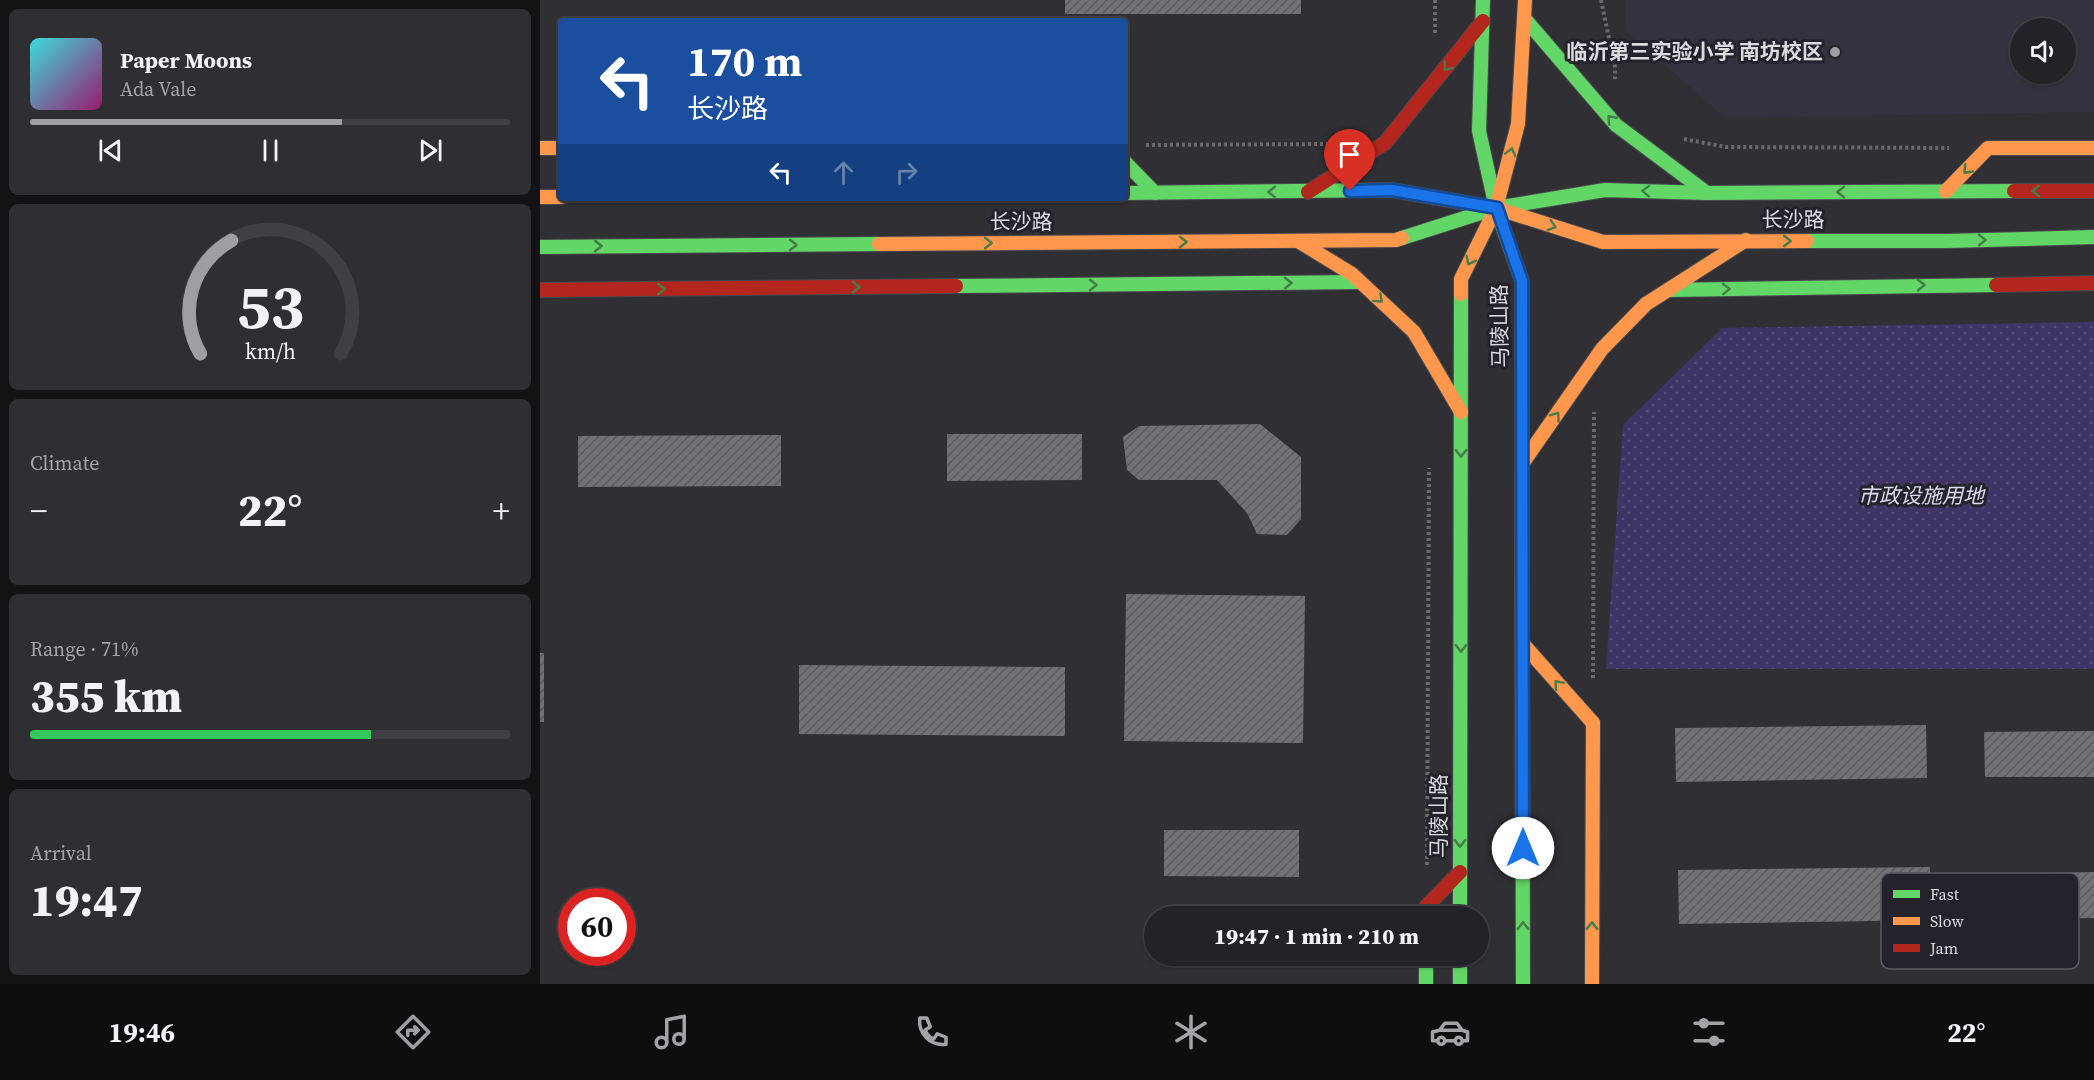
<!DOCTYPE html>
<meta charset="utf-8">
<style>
:root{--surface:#232327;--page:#2f2f33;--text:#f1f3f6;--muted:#a3a4a7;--line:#404044;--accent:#9e9ea3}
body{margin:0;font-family:"Source Serif 4","Noto Sans SC",serif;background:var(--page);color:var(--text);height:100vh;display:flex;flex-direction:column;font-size:22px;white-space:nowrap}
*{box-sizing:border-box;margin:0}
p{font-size:20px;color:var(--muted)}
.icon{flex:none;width:33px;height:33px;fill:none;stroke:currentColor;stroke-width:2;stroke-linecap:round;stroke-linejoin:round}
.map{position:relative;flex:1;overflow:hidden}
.sheet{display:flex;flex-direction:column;gap:9px;padding:9px;background:#131315;width:540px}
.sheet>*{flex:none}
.top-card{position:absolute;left:18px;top:18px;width:570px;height:183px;border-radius:6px;box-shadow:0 2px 4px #0004,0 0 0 2px var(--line);background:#1a4fa0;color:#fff;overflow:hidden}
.tools{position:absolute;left:1470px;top:18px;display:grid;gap:12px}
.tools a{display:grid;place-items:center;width:66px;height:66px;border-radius:50%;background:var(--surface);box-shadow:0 2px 4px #0004,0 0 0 2px var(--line);font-size:30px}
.speed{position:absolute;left:18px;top:888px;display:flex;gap:12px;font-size:30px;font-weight:700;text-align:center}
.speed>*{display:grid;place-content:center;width:78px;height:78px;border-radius:50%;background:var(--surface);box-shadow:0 2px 4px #0004,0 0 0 2px var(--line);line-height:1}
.speed .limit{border:9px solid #d22;background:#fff;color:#111}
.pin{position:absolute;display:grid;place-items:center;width:51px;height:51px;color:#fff;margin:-62px -26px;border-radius:50% 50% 50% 0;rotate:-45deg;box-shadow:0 0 6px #0007}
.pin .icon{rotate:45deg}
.me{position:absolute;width:66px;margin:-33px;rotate:0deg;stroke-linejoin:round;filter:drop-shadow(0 0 4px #0008)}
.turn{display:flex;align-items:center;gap:21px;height:126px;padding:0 30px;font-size:27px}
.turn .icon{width:78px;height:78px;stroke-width:2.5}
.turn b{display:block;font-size:42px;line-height:51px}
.lanes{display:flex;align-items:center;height:57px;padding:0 30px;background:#0003;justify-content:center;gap:30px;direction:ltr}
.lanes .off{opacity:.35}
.big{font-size:45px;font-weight:800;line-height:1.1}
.sheet .card{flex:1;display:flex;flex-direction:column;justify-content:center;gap:9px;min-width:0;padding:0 21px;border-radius:9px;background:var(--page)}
.sheet .dial{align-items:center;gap:0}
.dial svg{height:156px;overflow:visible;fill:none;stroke:var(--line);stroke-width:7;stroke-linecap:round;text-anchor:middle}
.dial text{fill:var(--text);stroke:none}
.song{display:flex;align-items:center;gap:18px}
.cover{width:72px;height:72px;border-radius:9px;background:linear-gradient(135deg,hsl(180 70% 55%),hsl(320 70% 35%))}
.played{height:6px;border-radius:3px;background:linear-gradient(90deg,var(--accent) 65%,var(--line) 65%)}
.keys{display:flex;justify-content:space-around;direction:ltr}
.heat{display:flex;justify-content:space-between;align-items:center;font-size:33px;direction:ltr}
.charge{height:9px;border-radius:4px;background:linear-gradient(90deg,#34c759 71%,var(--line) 0)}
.trip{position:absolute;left:604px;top:906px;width:345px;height:60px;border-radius:30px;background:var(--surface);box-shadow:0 2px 4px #0004,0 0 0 2px var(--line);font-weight:800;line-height:60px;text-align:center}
.tab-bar{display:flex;height:96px;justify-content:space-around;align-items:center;background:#0e0e10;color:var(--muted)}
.tab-bar .icon{width:42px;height:42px}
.tab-bar .selected{color:var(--accent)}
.tab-bar b{font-size:27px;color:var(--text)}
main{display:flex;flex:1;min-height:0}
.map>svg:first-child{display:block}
.built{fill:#33323e;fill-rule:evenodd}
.park{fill:url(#park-dots)}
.building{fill:url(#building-hatch)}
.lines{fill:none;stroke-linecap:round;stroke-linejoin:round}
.fast-casing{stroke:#4a4a4f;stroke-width:16}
.slow-casing{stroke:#4a4a4f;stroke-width:16}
.jam-casing{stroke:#4a4a4f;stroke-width:16}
.path{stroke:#6a6a6c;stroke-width:4;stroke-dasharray:3 3;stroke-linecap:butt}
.fast{stroke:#63d668;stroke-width:14}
.slow{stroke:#ff974d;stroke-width:14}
.jam{stroke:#b3261e;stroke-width:14}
.oneway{stroke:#447c4a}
.route-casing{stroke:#114b97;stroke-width:15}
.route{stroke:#1a73e8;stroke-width:10}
.poi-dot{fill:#9e9ea3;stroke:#24232c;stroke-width:2}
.labels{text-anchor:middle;stroke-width:6;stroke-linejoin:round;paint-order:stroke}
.poi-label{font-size:21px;font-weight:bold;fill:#dadadf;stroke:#24232c;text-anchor:end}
.street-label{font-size:21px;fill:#dadadf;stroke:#24232c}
.park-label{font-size:21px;font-style:italic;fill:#dbd9ef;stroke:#24232c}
.key{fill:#24232c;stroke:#5b5a62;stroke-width:1.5}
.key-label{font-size:16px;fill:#dadadf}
</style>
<main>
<section class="sheet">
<div class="card">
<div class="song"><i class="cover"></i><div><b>Paper Moons</b><p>Ada Vale</p></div></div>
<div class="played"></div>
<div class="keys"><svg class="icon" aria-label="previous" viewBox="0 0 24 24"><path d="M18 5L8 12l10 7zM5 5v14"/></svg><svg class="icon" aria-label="pause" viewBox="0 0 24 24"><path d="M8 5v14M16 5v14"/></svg><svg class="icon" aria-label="next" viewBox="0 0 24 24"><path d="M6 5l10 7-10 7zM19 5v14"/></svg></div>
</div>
<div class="card dial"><svg viewBox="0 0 100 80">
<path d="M14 69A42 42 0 1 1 86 69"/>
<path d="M14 69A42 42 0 0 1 30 11" stroke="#9e9ea3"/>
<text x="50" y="56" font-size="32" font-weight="700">53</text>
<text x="50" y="72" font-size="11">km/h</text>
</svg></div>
<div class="card"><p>Climate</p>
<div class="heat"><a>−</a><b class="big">22°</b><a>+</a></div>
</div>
<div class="card"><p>Range · 71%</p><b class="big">355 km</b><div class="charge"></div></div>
<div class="card"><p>Arrival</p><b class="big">19:47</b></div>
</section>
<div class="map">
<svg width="1554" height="984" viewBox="0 0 1554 984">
<defs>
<pattern id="park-dots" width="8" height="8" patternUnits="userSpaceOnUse" patternTransform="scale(1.5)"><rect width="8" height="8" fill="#3f3466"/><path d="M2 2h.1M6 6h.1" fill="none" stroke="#5a517b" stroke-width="1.8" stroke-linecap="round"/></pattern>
<pattern id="building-hatch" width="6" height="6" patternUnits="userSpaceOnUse" patternTransform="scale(1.5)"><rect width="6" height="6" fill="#727276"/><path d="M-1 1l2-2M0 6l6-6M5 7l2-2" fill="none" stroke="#5c5c5f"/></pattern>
</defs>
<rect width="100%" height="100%" fill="#2f2f34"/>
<path class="built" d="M1085,0H1554V112L1185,118L1086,31ZM1480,28H1526V74H1480Z"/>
<polygon class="park" points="1554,322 1554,669 1066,669 1083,425 1182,328"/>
<g class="building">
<rect x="525" y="0" width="236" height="14"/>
<polygon points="720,424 761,457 761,519 747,535 717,534 707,513 677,480 599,480 587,470 583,437 599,426"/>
<polygon points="407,434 542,434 542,480 407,481"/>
<polygon points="241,435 241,486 38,487 38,436"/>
<polygon points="586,594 765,596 763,743 584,741"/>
<rect x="0" y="653" width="4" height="69"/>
<polygon points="259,665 525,667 525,736 259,734"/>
<polygon points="1386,725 1387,778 1136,782 1135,728"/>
<polygon points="1554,731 1554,777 1445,777 1444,732"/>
<polygon points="624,830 759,830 759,877 624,876"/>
<polygon points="1390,867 1391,920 1139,924 1138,870"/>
<polygon points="1554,872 1554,918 1444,919 1442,874"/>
</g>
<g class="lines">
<defs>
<g id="fast">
<polyline points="943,0 939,131 956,208 982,281 982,298"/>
<polyline points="985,19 1076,125 1167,193"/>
<polyline points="585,162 615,193"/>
<polyline points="585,193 852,190 869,193"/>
<polyline points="862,238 956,208 1065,190 1167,193 1474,191"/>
<polyline points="1267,241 1407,241 1554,237"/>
<polyline points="0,247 339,244"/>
<polyline points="416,286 820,282"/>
<polyline points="1128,290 1456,285"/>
<polyline points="982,601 983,984"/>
<polyline points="920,916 921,294"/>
<polyline points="886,956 886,984"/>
<polyline points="920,956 920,984"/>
</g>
<g id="slow">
<polyline points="0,148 21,148"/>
<polyline points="1406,191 1448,148 1554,148"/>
<polyline points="869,193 956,208 1063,242 1267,241"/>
<polyline points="0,197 21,197"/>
<polyline points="758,241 812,274 874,332 921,412"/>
<polyline points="339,244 856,240 862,238"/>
<polyline points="921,294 921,279 956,208 978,124 985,0"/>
<polyline points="982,298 982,601"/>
<polyline points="982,464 1062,349 1106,304 1206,240"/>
<polyline points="983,644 1053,723"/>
<polyline points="1052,984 1053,723"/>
</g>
<g id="jam">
<polyline points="1474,191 1554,191"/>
<polyline points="768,192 845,143 943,21"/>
<polyline points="1456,285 1554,283"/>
<polyline points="0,290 416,286"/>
<polyline points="886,907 920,872"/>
</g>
</defs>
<use href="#fast" class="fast-casing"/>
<use href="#slow" class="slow-casing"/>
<use href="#jam" class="jam-casing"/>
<g class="path">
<polyline points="895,0 895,35"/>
<polyline points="1061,0 1075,67 1075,79"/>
<polyline points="1144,139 1186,147 1409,148"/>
<polyline points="606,145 788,144"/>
<polyline points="1053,678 1054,412"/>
<polyline points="887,865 889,468"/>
</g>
<use href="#fast" class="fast"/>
<use href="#slow" class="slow"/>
<use href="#jam" class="jam"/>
</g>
<defs><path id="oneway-chevron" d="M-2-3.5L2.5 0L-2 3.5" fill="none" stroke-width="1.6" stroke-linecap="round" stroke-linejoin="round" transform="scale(1.5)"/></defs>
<g class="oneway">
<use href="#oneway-chevron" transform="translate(907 67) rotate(128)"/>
<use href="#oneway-chevron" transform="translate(1071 119) rotate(-132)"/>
<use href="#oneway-chevron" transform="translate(971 152) rotate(-76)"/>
<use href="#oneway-chevron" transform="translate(1427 170) rotate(134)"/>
<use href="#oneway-chevron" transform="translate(1106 191) rotate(-178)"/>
<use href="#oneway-chevron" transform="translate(1496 191) rotate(180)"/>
<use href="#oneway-chevron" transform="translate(732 192) rotate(180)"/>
<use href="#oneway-chevron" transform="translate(1301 192) rotate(180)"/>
<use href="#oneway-chevron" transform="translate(1012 226) rotate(18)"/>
<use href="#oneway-chevron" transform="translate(1442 240) rotate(-1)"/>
<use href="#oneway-chevron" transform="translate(1247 241)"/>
<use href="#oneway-chevron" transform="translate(643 242)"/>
<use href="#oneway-chevron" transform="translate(448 243)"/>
<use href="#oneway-chevron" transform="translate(253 245)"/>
<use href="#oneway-chevron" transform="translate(58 246)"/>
<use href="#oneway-chevron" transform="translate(930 261) rotate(117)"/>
<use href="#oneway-chevron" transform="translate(748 283) rotate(-1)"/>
<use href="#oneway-chevron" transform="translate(553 285) rotate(-1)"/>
<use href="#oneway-chevron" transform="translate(1381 285) rotate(-1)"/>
<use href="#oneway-chevron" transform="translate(316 287) rotate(-1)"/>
<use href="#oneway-chevron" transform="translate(121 289) rotate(-1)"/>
<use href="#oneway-chevron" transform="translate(1186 289) rotate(-1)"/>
<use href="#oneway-chevron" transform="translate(839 299) rotate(42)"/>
<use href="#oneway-chevron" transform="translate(1016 416) rotate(-55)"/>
<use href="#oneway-chevron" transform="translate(921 453) rotate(90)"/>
<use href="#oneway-chevron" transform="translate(921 648) rotate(90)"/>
<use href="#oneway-chevron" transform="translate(1018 684) rotate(-131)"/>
<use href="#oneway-chevron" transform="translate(920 843) rotate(90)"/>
<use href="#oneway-chevron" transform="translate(983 926) rotate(-90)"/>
<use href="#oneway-chevron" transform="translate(1052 926) rotate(-90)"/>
</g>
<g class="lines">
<defs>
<polyline id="route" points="810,191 852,190 957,208 982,281 983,848"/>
</defs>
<use href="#route" class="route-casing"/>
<use href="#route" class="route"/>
</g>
<circle class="poi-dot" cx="1295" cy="52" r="6"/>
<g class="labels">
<g class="poi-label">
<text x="1283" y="59">临沂第三实验小学 南坊校区</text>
</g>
<g class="street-label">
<text x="1253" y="227">长沙路</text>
<text x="481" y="229">长沙路</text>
<text transform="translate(960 326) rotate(-91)" y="7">马陵山路</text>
<text transform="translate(899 816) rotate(-90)" y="7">马陵山路</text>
</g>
<g class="park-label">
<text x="1381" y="503">市政设施用地</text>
</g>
</g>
<rect x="1341" y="873" width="198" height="96" rx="9" class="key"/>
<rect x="1353" y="890" width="27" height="8" fill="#63d668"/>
<rect x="1353" y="917" width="27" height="8" fill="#ff974d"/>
<rect x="1353" y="944" width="27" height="8" fill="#b3261e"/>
<g class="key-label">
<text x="1390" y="900">Fast</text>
<text x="1390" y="927">Slow</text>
<text x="1390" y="954">Jam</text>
</g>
</svg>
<div class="tools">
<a><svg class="icon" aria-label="sound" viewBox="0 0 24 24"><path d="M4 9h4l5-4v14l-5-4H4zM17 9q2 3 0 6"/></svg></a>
</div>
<div class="speed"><div class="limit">60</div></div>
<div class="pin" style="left:810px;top:191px;background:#d93025"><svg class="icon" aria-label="arrive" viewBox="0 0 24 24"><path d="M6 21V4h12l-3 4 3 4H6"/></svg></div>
<svg class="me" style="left:983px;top:848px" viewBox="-20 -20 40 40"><circle r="19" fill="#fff"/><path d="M0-13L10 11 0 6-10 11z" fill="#1a73e8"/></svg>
<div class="trip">19:47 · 1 min · 210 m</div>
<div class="top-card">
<div class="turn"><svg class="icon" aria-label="left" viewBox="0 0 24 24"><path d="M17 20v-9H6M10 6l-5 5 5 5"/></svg><div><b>170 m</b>长沙路</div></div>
<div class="lanes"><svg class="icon" aria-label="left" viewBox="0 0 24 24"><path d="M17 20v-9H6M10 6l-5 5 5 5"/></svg><svg class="icon off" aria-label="ahead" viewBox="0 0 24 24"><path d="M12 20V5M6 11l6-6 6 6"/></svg><svg class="icon off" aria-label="right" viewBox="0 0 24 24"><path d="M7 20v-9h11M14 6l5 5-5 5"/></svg></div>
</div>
</div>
</main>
<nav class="tab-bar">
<b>19:46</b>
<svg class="icon selected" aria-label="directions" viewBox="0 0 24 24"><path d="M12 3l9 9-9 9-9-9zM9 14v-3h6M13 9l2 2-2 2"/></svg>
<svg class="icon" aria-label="music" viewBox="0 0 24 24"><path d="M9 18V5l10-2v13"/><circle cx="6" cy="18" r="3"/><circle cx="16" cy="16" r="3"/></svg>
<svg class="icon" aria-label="phone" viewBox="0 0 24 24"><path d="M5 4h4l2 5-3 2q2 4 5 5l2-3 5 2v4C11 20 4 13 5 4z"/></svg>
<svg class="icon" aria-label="climate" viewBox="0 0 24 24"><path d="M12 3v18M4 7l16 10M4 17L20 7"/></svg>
<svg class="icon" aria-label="car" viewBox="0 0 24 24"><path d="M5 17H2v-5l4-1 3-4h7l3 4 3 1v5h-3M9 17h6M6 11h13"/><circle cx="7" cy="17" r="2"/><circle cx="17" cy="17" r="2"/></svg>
<svg class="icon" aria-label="filters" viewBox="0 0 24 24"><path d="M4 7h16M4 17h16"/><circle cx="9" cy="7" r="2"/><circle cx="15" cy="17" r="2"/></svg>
<b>22°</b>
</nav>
